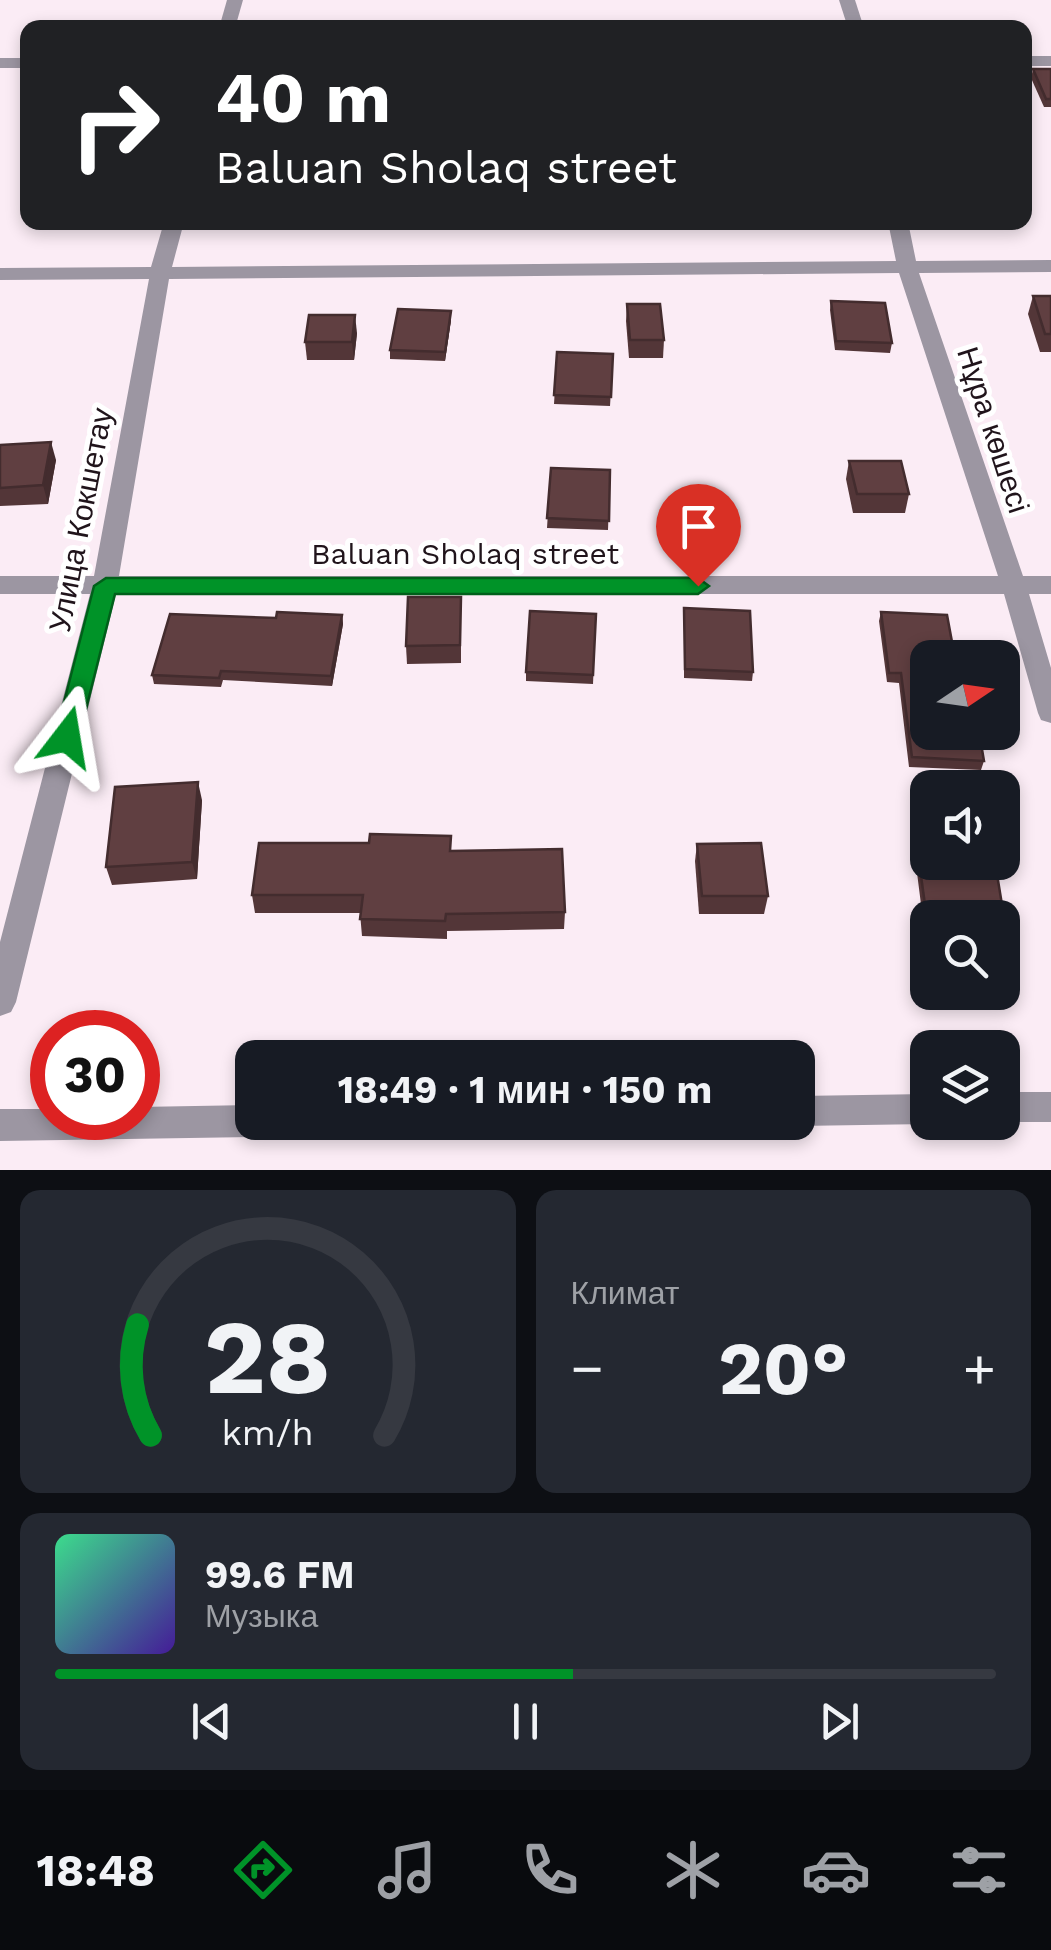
<!DOCTYPE html>
<html lang="ru">
<meta charset="utf-8">
<style>
:root{--surface:#171b24;--page:#242831;--text:#f1f3f6;--muted:#9ea1a6;--line:#363941;--accent:#009328}
body{margin:0;font-family:"Work Sans",sans-serif;background:var(--page);color:var(--text);height:100vh;display:flex;flex-direction:column;font-size:38px;white-space:nowrap}
*{box-sizing:border-box;margin:0}
p{font-size:32px;color:var(--muted)}
.icon{flex:none;width:55px;height:55px;fill:none;stroke:currentColor;stroke-width:2;stroke-linecap:round;stroke-linejoin:round}
.map{position:relative;height:1170px;overflow:hidden}
.sheet{display:flex;flex-direction:column;gap:20px;padding:20px;background:#0d0f14;flex:1}
.sheet>*{flex:none}
.guide{position:absolute;left:20px;top:20px;width:1012px;height:210px;border-radius:20px;box-shadow:0 5px 15px #0003;background:#202124;color:#fff;overflow:hidden}
.needle{width:65px;rotate:77deg}
.tools{position:absolute;left:910px;top:640px;display:grid;gap:20px}
.tools a{display:grid;place-items:center;width:110px;height:110px;border-radius:20px;background:var(--surface);box-shadow:0 5px 15px #0003;font-size:50px}
.speed{position:absolute;left:30px;top:1010px;display:flex;gap:20px;font-size:50px;font-weight:700;text-align:center}
.speed>*{display:grid;place-content:center;width:130px;height:130px;border-radius:50%;background:var(--surface);box-shadow:0 5px 15px #0003;line-height:1}
.speed .limit{border:15px solid #d22;background:#fff;color:#111}
.pin{position:absolute;display:grid;place-items:center;width:85px;height:85px;color:#fff;margin:-102px -42px;border-radius:50% 50% 50% 0;rotate:-45deg;box-shadow:0 0 10px #0007}
.pin .icon{rotate:45deg}
.me{position:absolute;width:110px;margin:-55px;rotate:14deg;stroke-linejoin:round;filter:drop-shadow(0 0 8px #0008)}
.turn{display:flex;align-items:center;gap:35px;height:210px;padding:0 30px;font-size:45px}
.turn .icon{width:130px;height:130px;stroke-width:2.5}
.turn b{display:block;font-size:70px;line-height:85px}
.big{font-size:75px;font-weight:700;line-height:1.1}
.sheet .card{flex:1;display:flex;flex-direction:column;justify-content:center;gap:15px;min-width:0;padding:0 35px;border-radius:20px;background:var(--page)}
.sheet .dial{align-items:center;gap:0}
.dial svg{height:260px;overflow:visible;fill:none;stroke:var(--line);stroke-width:7;stroke-linecap:round;text-anchor:middle}
.dial text{fill:var(--text);stroke:none}
.song{display:flex;align-items:center;gap:30px}
.cover{width:120px;height:120px;border-radius:15px;background:linear-gradient(135deg,hsl(150 70% 55%),hsl(260 70% 35%))}
.played{height:10px;border-radius:5px;background:linear-gradient(90deg,var(--accent) 55%,var(--line) 55%)}
.keys{display:flex;justify-content:space-around;direction:ltr}
.heat{display:flex;justify-content:space-between;align-items:center;font-size:55px;direction:ltr}
.sheet .tiles{flex:1;display:grid;gap:20px;grid-template-columns:1fr 1fr}
.card:last-child{grid-column:span 2}
.trip{position:absolute;left:235px;top:1040px;width:580px;height:100px;border-radius:20px;background:var(--surface);box-shadow:0 5px 15px #0003;font-weight:700;line-height:100px;text-align:center}
.dock{display:flex;height:160px;justify-content:space-around;align-items:center;background:#090b0e;color:var(--muted)}
.dock .icon{width:70px;height:70px}
.dock .on{color:var(--accent)}
.dock b{font-size:45px;color:var(--text)}
.map>svg:first-child{display:block}
.lines{fill:none;stroke-linecap:round;stroke-linejoin:round}
.street{fill:#9c96a2;fill-rule:evenodd}
.wall{fill:#533638}
.shaded-wall{fill:#432c2e}
.building{fill:#603f41;stroke:#432c2e;stroke-width:2.5}
.route{fill:#009328;stroke:#00601a;stroke-width:2.5}
.labels{text-anchor:middle;stroke-width:10;stroke-linejoin:round;paint-order:stroke}
.street-label{font-size:30px;fill:#20141b;stroke:#fff}
</style>
<div class="map">
<svg width="1051" height="1170" viewBox="0 0 1051 1170">
<rect width="100%" height="100%" fill="#fbecf5"/>
<g class="lines">
<g class="street">
<polygon points="227,0 243,0 235,28 219,28"/>
<polygon points="839,0 855,0 864,28 848,28"/>
<rect x="1025" y="56" width="26" height="10"/>
<rect x="0" y="58" width="28" height="10"/>
<path d="M164,222H184L172,267L896,261L888,222H908L916,261L1051,260V272L919,273L1023,576H1051V594H1029L1051,668V723L1041,720L1038,713L1004,594H116L16,1002L11,1012L0,1016V942L90,594H0V576H94L149,279L0,280V268L151,267ZM899,273L998,576H119L169,279Z"/>
<rect x="1002" y="1092" width="49" height="30"/>
<polygon points="928,1094 928,1122 933,1122 928,1124 798,1126 788,1122 798,1122 798,1096"/>
<polygon points="252,1105 252,1122 268,1122 264,1132 252,1137 0,1141 0,1109 52,1109 52,1118 138,1118 138,1107"/>
</g>
</g>
<g class="wall">
<polygon points="1033,69 1051,69 1051,107 1044,107 1031,78"/>
<polygon points="720,222 770,222 770,226 720,224"/>
<polygon points="1033,296 1051,296 1051,352 1040,352 1028,314"/>
<polygon points="831,301 892,343 890,353 835,350 830,310"/>
<polygon points="627,304 664,340 663,358 629,358 626,321"/>
<polygon points="451,311 451,320 445,361 390,359 390,350"/>
<polygon points="357,333 354,360 307,360 305,342"/>
<polygon points="557,352 613,354 610,406 554,404"/>
<polygon points="0,445 56,460 48,504 0,506"/>
<polygon points="849,461 909,494 905,513 853,513 846,479"/>
<polygon points="551,468 610,470 608,530 547,528"/>
<polygon points="461,597 461,663 407,664 406,646"/>
<polygon points="684,608 753,672 752,681 684,678"/>
<polygon points="881,612 928,658 984,761 981,770 909,767 899,683 887,682 879,621"/>
<polygon points="596,614 593,684 526,681 526,672"/>
<polygon points="342,615 343,624 332,686 223,680 221,687 154,684 152,675 276,618"/>
<polygon points="202,800 197,879 112,885 106,867"/>
<polygon points="916,840 928,841 928,862 995,862 1005,923 1002,930 1002,918 928,918 928,929 924,928 914,849"/>
<polygon points="697,844 768,896 764,914 699,914 695,861"/>
<polygon points="452,851 565,912 564,929 447,931 447,939 362,936 360,913 255,913 252,895"/>
</g>
<g class="shaded-wall">
<polygon points="451,311 451,320 445,361 445,352"/>
<polygon points="355,315 357,333 354,360 352,342"/>
<polygon points="51,442 56,460 48,504 43,485"/>
<polygon points="342,615 343,624 332,686 331,676"/>
<polygon points="198,782 202,800 197,879 192,862"/>
</g>
<g class="building">
<polygon points="1033,69 1051,69 1051,99 1046,99"/>
<polygon points="1033,296 1051,296 1051,334 1045,334"/>
<polygon points="831,301 885,303 892,343 836,341"/>
<polygon points="627,304 660,304 664,340 630,340"/>
<polygon points="398,309 451,311 445,352 390,350"/>
<polygon points="309,315 355,315 352,342 305,342"/>
<polygon points="557,352 613,354 611,397 554,395"/>
<polygon points="51,442 43,485 0,488 0,445"/>
<polygon points="849,461 901,461 909,494 857,494"/>
<polygon points="551,468 610,470 609,521 547,518"/>
<polygon points="408,597 461,597 460,645 406,646"/>
<polygon points="684,608 750,611 753,672 685,669"/>
<polygon points="530,611 596,614 593,675 526,672"/>
<polygon points="277,612 342,615 331,676 221,671 219,678 152,675 170,614 276,618"/>
<polygon points="881,612 947,615 955,658 928,658 928,732 979,732 984,761 912,757 901,673 889,673"/>
<polygon points="198,782 192,862 106,867 115,787"/>
<polygon points="370,834 451,836 450,851 562,849 565,912 446,914 445,921 360,919 363,895 252,895 259,843 369,843"/>
<polygon points="916,840 928,841 928,862 995,862 1005,923 1002,923 1002,918 928,918 927,919"/>
<polygon points="761,843 768,896 702,896 697,844"/>
</g>
<polygon class="route" points="106,578 698,578 709,586 698,594 115,594 79,737 76,744 58,744 55,737 94,586"/>
<g class="labels">
<g class="street-label">
<text transform="translate(993 430) rotate(72)" y="10">Нұра көшесі</text>
<text transform="translate(81 520) rotate(-79)" y="10">Улица Кокшетау</text>
<text x="465" y="564">Baluan Sholaq street</text>
</g>
</g>
</svg>
<div class="tools">
<a><svg class="needle" viewBox="-14 -14 28 28"><path d="M0-13l5 13h-10z" fill="#e53935"/><path d="M0 13l5-13h-10z" fill="#9ea1a6"/></svg></a>
<a><svg class="icon" aria-label="sound" viewBox="0 0 24 24"><path d="M4 9h4l5-4v14l-5-4H4zM17 9q2 3 0 6"/></svg></a>
<a><svg class="icon" aria-label="search" viewBox="0 0 24 24"><circle cx="10" cy="10" r="6"/><path d="M15 15l6 6"/></svg></a>
<a><svg class="icon" aria-label="layers" viewBox="0 0 24 24"><path d="M12 4l9 5-9 5-9-5zM3 14l9 5 9-5"/></svg></a>
</div>
<div class="speed"><div class="limit">30</div></div>
<div class="pin" style="left:698px;top:586px;background:#d93025"><svg class="icon" aria-label="arrive" viewBox="0 0 24 24"><path d="M6 21V4h12l-3 4 3 4H6"/></svg></div>
<svg class="me" style="left:67px;top:737px" viewBox="-20 -20 40 40"><path d="M0-17L14 15 0 8-14 15z" fill="#009328" stroke="#fff" stroke-width="4"/></svg>
<div class="trip">18:49 · 1 мин · 150 m</div>
<div class="guide">
<div class="turn"><svg class="icon" aria-label="right" viewBox="0 0 24 24"><path d="M7 20v-9h11M14 6l5 5-5 5"/></svg><div><b>40 m</b>Baluan Sholaq street</div></div>
</div>
</div>
<section class="sheet">
<div class="tiles">
<div class="card dial"><svg viewBox="0 0 100 80">
<path d="M14 69A42 42 0 1 1 86 69"/>
<path d="M14 69A42 42 0 0 1 10 35" stroke="#009328"/>
<text x="50" y="56" font-size="32" font-weight="700">28</text>
<text x="50" y="72" font-size="11">km/h</text>
</svg></div>
<div class="card"><p>Климат</p>
<div class="heat"><a>−</a><b class="big">20°</b><a>+</a></div>
</div>
<div class="card">
<div class="song"><i class="cover"></i><div><b>99.6 FM</b><p>Музыка</p></div></div>
<div class="played"></div>
<div class="keys"><svg class="icon" aria-label="previous" viewBox="0 0 24 24"><path d="M18 5L8 12l10 7zM5 5v14"/></svg><svg class="icon" aria-label="pause" viewBox="0 0 24 24"><path d="M8 5v14M16 5v14"/></svg><svg class="icon" aria-label="next" viewBox="0 0 24 24"><path d="M6 5l10 7-10 7zM19 5v14"/></svg></div>
</div>
</div>
</section>
<nav class="dock">
<b>18:48</b>
<svg class="icon on" aria-label="directions" viewBox="0 0 24 24"><path d="M12 3l9 9-9 9-9-9zM9 14v-3h6M13 9l2 2-2 2"/></svg>
<svg class="icon" aria-label="music" viewBox="0 0 24 24"><path d="M9 18V5l10-2v13"/><circle cx="6" cy="18" r="3"/><circle cx="16" cy="16" r="3"/></svg>
<svg class="icon" aria-label="phone" viewBox="0 0 24 24"><path d="M5 4h4l2 5-3 2q2 4 5 5l2-3 5 2v4C11 20 4 13 5 4z"/></svg>
<svg class="icon" aria-label="climate" viewBox="0 0 24 24"><path d="M12 3v18M4 7l16 10M4 17L20 7"/></svg>
<svg class="icon" aria-label="car" viewBox="0 0 24 24"><path d="M5 17H2v-5l4-1 3-4h7l3 4 3 1v5h-3M9 17h6M6 11h13"/><circle cx="7" cy="17" r="2"/><circle cx="17" cy="17" r="2"/></svg>
<svg class="icon" aria-label="filters" viewBox="0 0 24 24"><path d="M4 7h16M4 17h16"/><circle cx="9" cy="7" r="2"/><circle cx="15" cy="17" r="2"/></svg>
</nav>
